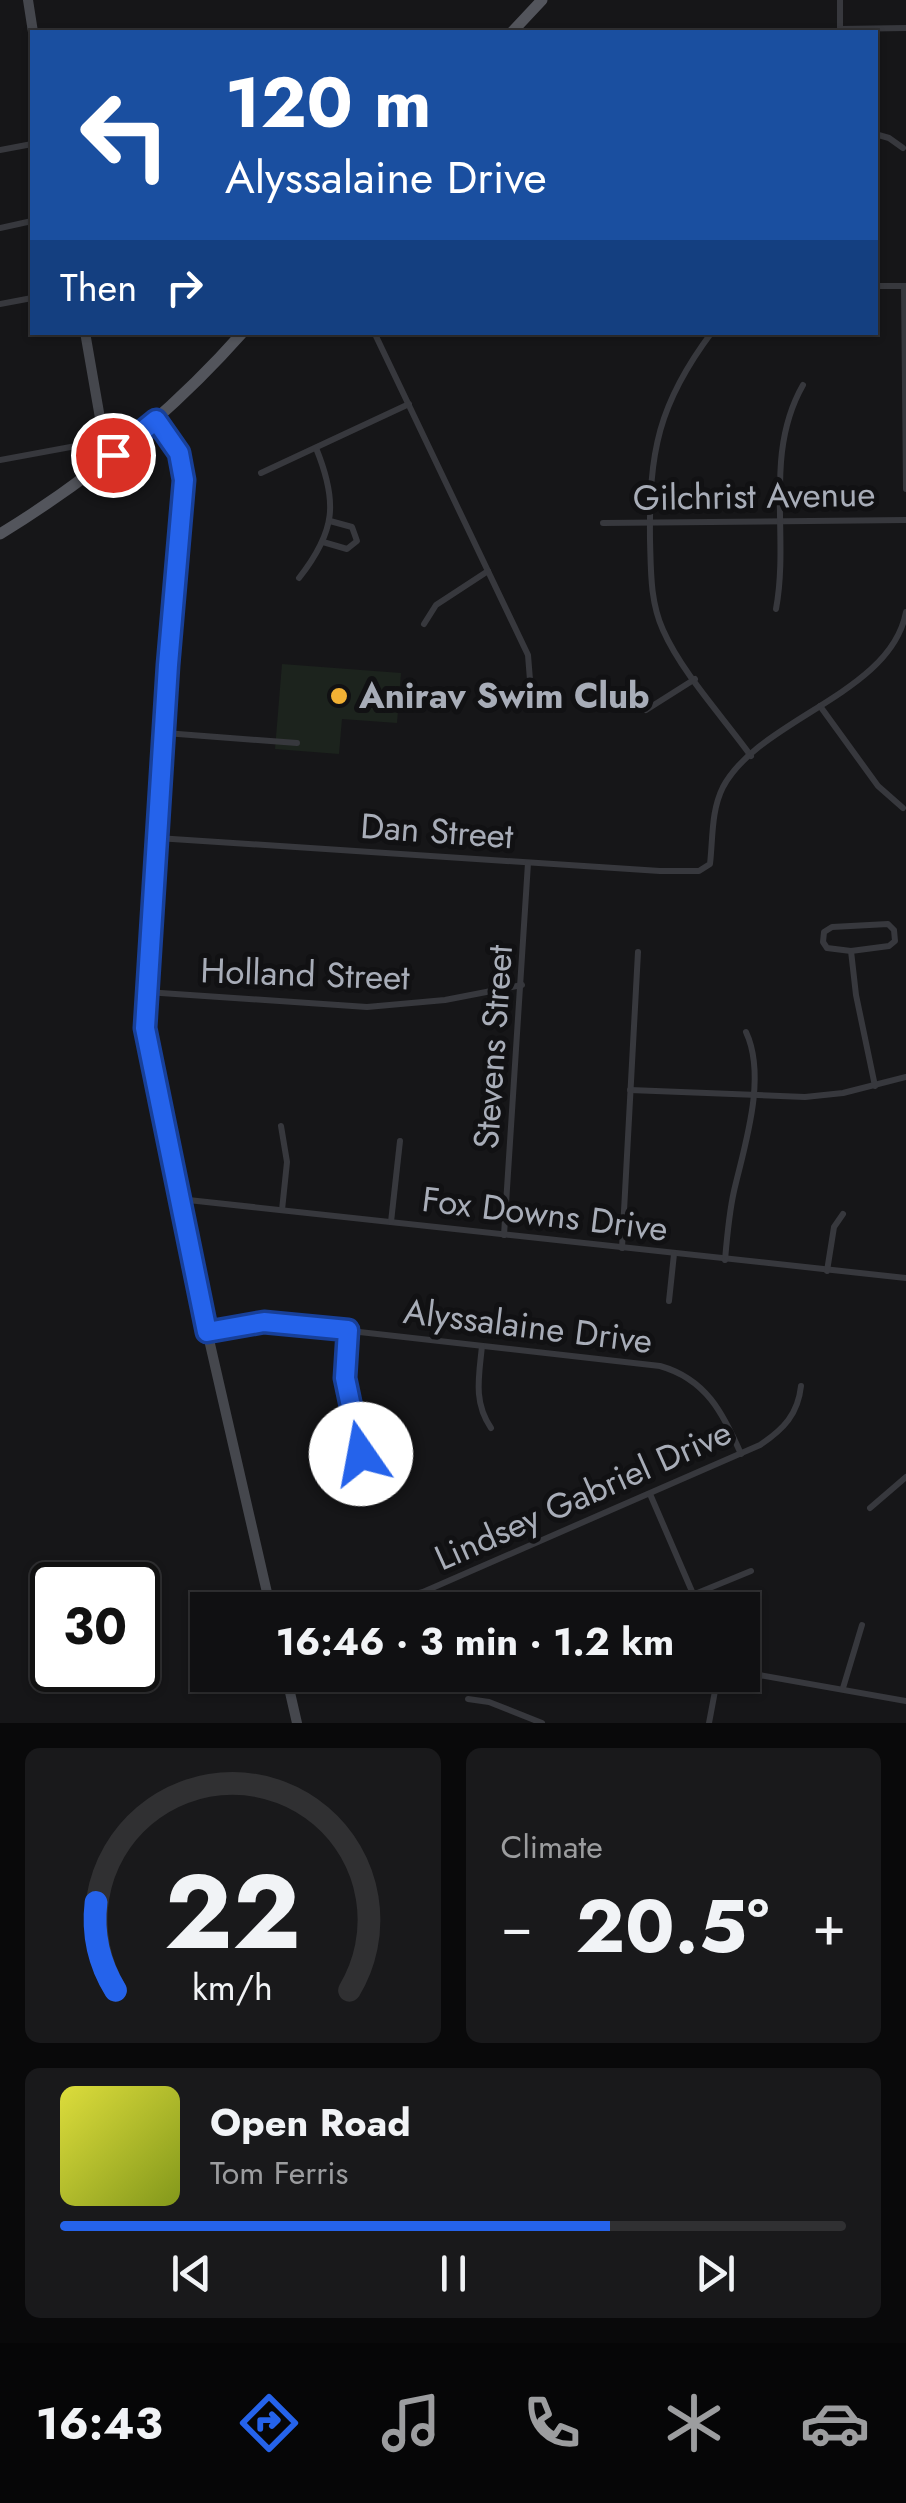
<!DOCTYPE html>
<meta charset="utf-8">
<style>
:root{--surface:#101012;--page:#19191b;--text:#f1f3f6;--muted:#9c9d9f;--line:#303032;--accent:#2563eb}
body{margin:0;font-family:Jost,sans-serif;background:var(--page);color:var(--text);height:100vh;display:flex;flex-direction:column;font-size:38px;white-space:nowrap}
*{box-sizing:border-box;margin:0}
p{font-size:32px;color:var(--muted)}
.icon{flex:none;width:55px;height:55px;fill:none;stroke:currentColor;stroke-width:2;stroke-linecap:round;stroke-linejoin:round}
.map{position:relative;height:1723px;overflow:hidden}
.side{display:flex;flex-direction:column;gap:25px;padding:25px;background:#09090a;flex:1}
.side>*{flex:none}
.guide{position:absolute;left:30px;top:30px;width:848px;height:305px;border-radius:0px;box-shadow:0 2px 8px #0004,0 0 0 2px var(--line);background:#1a4fa0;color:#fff;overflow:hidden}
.speed{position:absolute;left:30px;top:1562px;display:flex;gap:20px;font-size:50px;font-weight:700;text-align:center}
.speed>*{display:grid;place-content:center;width:130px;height:130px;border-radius:50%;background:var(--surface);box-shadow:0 2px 8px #0004,0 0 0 2px var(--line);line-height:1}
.speed .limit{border:5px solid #111;border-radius:15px;background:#fff;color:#111}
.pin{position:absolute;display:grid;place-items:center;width:85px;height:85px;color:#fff;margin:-42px;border:5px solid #fff;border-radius:50%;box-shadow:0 2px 10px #0007}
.me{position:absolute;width:110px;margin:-55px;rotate:348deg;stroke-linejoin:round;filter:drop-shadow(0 0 8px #0008)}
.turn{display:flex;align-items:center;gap:35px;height:210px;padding:0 30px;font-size:45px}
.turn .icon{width:130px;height:130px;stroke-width:2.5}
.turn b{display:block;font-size:70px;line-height:85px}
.then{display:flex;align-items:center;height:95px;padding:0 30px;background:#0003;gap:20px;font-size:38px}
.big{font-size:75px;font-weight:700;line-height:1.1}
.side .card{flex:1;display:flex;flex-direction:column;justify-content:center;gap:15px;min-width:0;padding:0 35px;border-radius:15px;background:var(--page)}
.side .dial{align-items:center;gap:0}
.dial svg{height:260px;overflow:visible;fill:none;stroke:var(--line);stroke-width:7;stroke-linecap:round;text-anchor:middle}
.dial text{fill:var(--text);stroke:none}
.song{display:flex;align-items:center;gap:30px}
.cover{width:120px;height:120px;border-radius:15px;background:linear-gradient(135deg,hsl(60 70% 55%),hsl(70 70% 35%))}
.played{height:10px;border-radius:5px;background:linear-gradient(90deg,var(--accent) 70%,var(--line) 70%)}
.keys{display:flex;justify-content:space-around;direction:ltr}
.heat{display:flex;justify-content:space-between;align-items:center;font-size:55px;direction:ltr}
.side .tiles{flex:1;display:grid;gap:25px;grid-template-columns:1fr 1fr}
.card:last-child{grid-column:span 2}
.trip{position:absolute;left:190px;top:1592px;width:570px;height:100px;border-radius:0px;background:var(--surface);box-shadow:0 2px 8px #0004,0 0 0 2px var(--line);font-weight:700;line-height:100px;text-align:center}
.menu{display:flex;height:160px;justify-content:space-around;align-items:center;background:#060607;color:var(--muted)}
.menu .icon{width:70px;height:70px}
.menu .current{color:var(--accent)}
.menu b{font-size:45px;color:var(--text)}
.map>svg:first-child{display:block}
.green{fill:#1c231d}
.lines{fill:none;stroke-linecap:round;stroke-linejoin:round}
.street{stroke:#37383d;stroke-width:6}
.secondary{stroke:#45474d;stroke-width:10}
.primary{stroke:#53555c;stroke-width:11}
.route-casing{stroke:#184099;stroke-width:25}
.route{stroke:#2563eb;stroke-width:18}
.poi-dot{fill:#f2b134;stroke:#111113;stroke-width:4}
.labels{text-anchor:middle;stroke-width:10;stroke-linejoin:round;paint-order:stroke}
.street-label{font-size:35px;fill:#a8adb8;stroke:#111113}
.poi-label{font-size:35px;font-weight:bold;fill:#a8adb8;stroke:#111113;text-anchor:start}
</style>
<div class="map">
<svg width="906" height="1723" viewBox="0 0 906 1723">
<rect width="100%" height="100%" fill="#161618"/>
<polygon class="green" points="282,664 401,673 397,723 342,719 339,754 275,749"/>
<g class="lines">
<g class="street">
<polyline points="840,0 840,29"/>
<polyline points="840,29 906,28"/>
<polyline points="875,134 889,138 903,148"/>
<polyline points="0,150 32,144"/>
<polyline points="0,228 32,221"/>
<polyline points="875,286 905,286"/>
<polyline points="904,286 906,489"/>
<polyline points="0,304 32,298"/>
<polyline points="374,332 528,655 530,680"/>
<path d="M712,332C658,404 649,452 650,540C651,571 650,601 663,630C682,673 723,717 751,756"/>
<polyline points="0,460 103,441"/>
<polyline points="261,473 409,404"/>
<polyline points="603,523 906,520"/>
<polyline points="323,542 347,549 357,541 352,527 330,521"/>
<path d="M299,578C336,531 338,502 316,448"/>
<path d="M776,609C790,534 763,455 803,385"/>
<polyline points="424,624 436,605 488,571"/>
<polyline points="820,706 878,786 903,808"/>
<polyline points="646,710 695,679"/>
<polyline points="165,733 297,743"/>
<path d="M157,838L660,871H699L710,864C713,838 711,811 723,787C760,718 891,694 906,612"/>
<polyline points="851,951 827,948 823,942 824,932 832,927 888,924 894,930 895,941 889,946 851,951 856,995 875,1086"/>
<polyline points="146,992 367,1007 445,1000 522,985"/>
<polyline points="630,1090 805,1097 843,1093 906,1077"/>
<polyline points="281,1126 287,1162 282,1210"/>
<polyline points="179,1199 906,1278"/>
<polyline points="391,1222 400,1141"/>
<polyline points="504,1235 528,863"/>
<polyline points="622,1248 638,952"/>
<path d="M725,1260C727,1237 729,1213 734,1191C745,1144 767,1077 746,1032"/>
<polyline points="827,1271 834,1227 843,1214"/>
<polyline points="669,1301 674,1254"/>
<path d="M348,1330C342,1375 349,1441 374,1479"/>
<path d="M207,1333L271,1322L660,1366C706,1379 723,1413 741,1454"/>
<path d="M482,1346C479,1376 473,1402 491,1428"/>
<polyline points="650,1494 700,1610"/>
<polyline points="870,1508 906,1477"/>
<path d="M353,1610L423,1592L760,1445C784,1429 798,1414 801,1386"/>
<polyline points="656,1610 751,1571"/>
<polyline points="742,1672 906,1701"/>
<polyline points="843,1688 862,1625"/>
<polyline points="468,1699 489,1702 542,1723"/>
<polyline points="709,1723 718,1675"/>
</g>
<g class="secondary">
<polyline points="28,0 33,32"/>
<polyline points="85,332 104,441 113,455"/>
<polyline points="156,420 179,453 185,496 168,663 145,1028 191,1261 271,1610"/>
<polyline points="286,1675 297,1723"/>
</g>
<g class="primary">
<polyline points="512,32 542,0"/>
<path d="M0,534C90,479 173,411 243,332"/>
</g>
</g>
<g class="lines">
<defs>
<polyline id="route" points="113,455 156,420 179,453 184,480 168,665 145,1028 207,1332 264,1322 348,1330 345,1378 361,1454"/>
</defs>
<use href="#route" class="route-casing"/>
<use href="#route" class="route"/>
</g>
<circle class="poi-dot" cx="339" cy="696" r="10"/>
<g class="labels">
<g class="street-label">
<text transform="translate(754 496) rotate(-1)" y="12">Gilchrist Avenue</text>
<text transform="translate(437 831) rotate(4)" y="12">Dan Street</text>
<text transform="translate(305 974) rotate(2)" y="12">Holland Street</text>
<text transform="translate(493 1047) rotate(-86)" y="12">Stevens Street</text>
<text transform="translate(545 1214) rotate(7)" y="12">Fox Downs Drive</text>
<text transform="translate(528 1326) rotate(7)" y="12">Alyssalaine Drive</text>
<text transform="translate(583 1495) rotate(-24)" y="12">Lindsey Gabriel Drive</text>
</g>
<g class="poi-label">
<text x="359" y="708">Anirav Swim Club</text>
</g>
</g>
</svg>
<div class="speed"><div class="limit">30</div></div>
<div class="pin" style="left:113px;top:455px;background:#d93025"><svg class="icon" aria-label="arrive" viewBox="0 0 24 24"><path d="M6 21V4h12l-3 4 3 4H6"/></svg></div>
<svg class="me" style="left:361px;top:1454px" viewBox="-20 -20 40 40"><circle r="19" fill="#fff"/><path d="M0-13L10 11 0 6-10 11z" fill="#2563eb"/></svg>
<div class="trip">16:46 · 3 min · 1.2 km</div>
<div class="guide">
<div class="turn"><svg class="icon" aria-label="left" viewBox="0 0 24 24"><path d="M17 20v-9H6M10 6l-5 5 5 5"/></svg><div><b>120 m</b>Alyssalaine Drive</div></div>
<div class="then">Then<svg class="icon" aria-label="right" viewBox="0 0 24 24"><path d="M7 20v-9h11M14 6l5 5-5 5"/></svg></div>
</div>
</div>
<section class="side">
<div class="tiles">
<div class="card dial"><svg viewBox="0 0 100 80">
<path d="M14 69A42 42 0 1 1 86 69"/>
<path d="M14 69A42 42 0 0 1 8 42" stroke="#2563eb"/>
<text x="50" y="56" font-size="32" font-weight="700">22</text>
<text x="50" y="72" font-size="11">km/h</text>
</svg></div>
<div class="card"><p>Climate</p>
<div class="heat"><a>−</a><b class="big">20.5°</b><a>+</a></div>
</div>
<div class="card">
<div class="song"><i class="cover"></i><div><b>Open Road</b><p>Tom Ferris</p></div></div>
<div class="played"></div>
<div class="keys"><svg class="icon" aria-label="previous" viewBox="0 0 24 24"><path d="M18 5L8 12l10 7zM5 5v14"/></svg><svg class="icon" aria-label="pause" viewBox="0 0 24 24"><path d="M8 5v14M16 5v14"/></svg><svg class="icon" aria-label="next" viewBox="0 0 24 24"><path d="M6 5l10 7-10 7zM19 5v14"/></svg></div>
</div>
</div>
</section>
<nav class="menu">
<b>16:43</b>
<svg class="icon current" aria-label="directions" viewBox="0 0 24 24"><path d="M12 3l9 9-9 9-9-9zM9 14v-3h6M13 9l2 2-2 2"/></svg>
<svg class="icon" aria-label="music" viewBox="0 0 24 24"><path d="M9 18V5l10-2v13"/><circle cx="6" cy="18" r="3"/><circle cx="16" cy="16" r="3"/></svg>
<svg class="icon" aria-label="phone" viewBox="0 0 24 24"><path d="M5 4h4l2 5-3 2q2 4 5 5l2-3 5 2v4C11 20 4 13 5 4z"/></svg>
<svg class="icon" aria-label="climate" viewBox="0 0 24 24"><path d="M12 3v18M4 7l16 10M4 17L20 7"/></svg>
<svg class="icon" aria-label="car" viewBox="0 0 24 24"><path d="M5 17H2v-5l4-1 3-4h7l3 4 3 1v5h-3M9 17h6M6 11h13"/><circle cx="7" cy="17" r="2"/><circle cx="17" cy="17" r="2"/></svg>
</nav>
